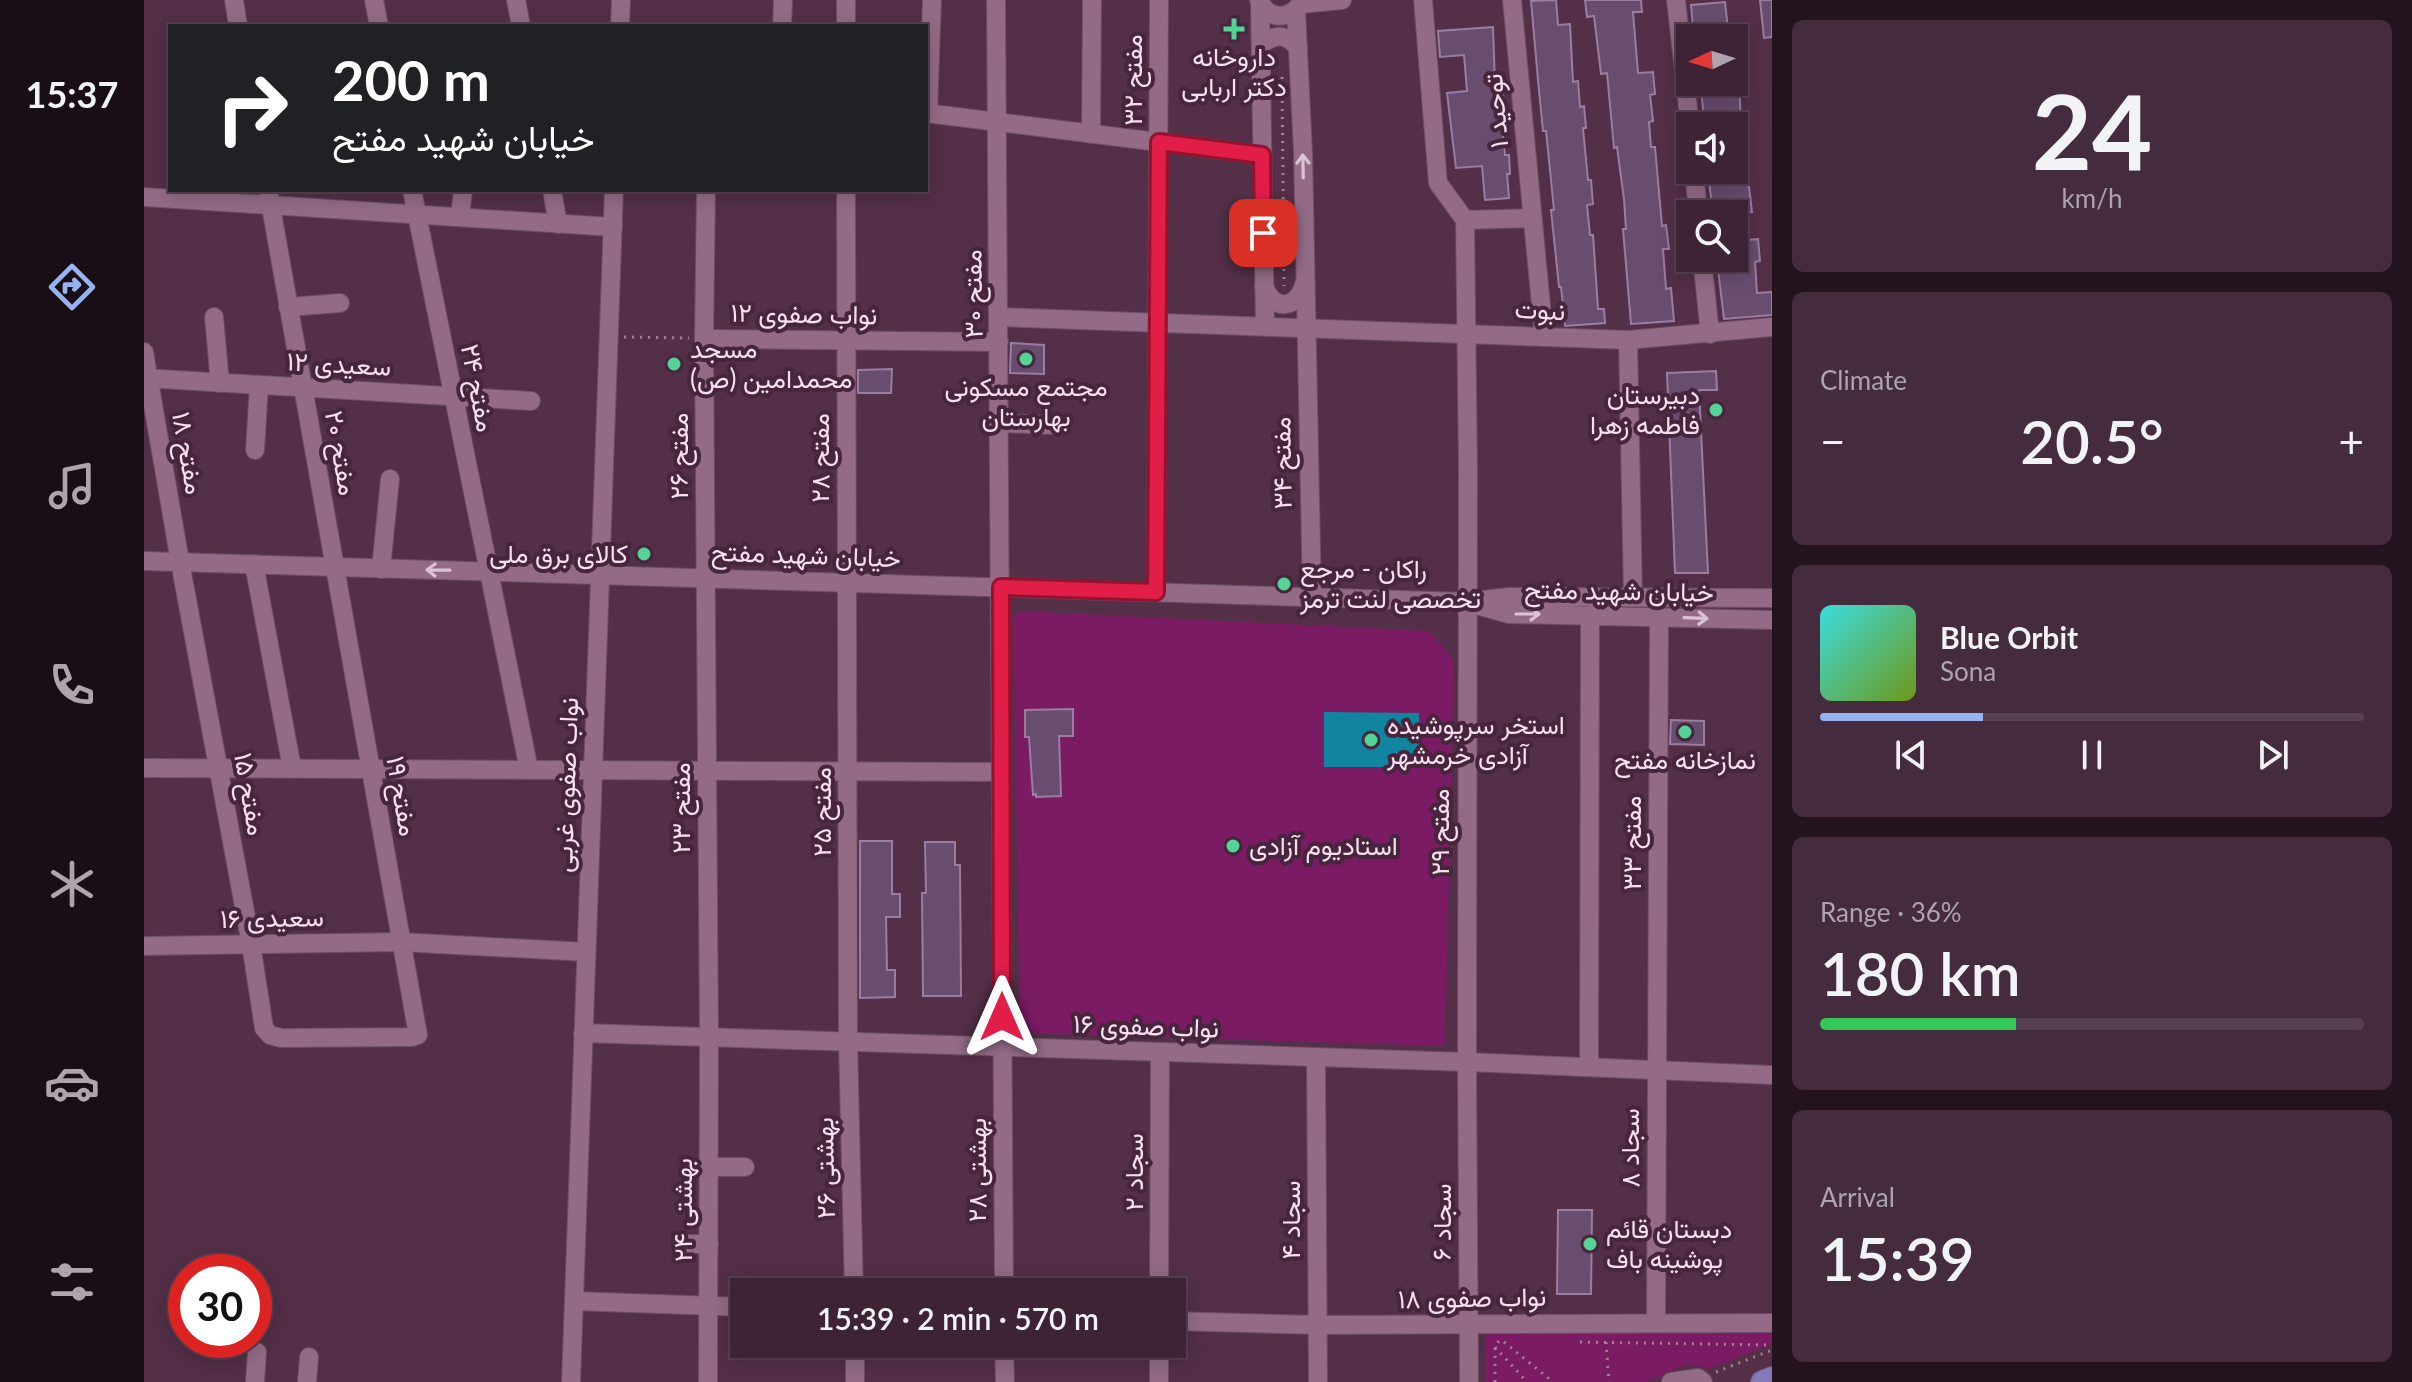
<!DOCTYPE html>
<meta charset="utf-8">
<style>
:root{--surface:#3e2336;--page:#452b3e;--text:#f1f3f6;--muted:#ada4ad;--line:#574051;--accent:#95b2f1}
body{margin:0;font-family:Lato,Vazirmatn,sans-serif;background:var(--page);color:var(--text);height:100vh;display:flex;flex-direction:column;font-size:30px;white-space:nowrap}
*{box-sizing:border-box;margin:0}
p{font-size:26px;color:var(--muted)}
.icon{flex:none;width:44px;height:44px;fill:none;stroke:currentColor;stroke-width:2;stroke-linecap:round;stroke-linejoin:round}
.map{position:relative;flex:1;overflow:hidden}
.sheet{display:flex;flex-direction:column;gap:20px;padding:20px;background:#22131e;width:640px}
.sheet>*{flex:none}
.hud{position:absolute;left:24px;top:24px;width:760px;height:168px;border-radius:0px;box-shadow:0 4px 20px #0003,0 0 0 2px var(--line);background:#202124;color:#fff;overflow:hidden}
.needle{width:52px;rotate:266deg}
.fabs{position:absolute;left:1532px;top:24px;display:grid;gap:16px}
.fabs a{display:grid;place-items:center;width:72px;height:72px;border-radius:0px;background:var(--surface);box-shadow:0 4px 20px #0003,0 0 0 2px var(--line);font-size:40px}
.speed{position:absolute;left:24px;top:1254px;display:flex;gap:16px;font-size:40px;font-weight:700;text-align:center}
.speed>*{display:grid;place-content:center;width:104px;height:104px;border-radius:50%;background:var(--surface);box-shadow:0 4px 20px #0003,0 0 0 2px var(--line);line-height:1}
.speed .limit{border:12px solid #d22;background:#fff;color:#111}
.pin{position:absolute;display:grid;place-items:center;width:68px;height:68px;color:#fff;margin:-34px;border-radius:16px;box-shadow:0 4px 12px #0006}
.me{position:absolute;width:88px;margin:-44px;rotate:0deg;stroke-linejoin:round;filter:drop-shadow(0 0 6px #0008)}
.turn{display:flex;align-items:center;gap:28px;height:168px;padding:0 32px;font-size:36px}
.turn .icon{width:104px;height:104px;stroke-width:2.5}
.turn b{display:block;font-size:56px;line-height:68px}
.big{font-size:60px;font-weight:600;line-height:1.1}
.sheet .widget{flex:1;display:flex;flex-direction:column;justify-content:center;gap:12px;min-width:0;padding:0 28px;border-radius:12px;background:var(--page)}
.sheet .dial{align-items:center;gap:0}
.dial b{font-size:104px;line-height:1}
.song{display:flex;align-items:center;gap:24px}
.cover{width:96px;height:96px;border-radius:12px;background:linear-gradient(135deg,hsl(180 70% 55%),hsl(80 70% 35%))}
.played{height:8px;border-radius:4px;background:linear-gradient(90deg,var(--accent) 30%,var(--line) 30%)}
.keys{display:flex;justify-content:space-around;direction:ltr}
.heat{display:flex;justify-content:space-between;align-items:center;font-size:44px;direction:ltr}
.charge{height:12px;border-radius:6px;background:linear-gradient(90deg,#34c759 36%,var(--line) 0)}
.trip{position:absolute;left:586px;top:1278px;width:456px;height:80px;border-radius:0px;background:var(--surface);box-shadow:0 4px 20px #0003,0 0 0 2px var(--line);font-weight:600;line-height:80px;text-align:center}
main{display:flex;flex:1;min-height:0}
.tabs{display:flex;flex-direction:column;width:144px;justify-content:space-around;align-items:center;background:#190e16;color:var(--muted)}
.tabs .icon{width:56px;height:56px}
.tabs .current{color:var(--accent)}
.tabs b{font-size:36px;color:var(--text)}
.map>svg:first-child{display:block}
.green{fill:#7a1b64}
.water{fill:#11859f}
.building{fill:#684d6f;stroke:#9a7da1;stroke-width:2}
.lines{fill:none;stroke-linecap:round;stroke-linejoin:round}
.minor-casing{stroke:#6c4e64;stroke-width:20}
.major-casing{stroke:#6c4e64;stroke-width:24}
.path{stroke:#9f8296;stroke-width:3;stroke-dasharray:2 6;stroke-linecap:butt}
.minor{stroke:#936b86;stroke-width:18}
.major{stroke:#8579ba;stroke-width:22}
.oneway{stroke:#ddc2d4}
.route-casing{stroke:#92132f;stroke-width:20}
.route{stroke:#e11d48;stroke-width:14}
.poi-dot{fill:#54d396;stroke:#47253d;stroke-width:3}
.labels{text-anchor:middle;stroke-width:8;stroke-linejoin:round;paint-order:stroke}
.poi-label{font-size:26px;fill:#f6dfee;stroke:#47253d;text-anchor:start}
.street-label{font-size:26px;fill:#f6dfee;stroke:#47253d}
</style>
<main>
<nav class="tabs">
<b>15:37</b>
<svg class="icon current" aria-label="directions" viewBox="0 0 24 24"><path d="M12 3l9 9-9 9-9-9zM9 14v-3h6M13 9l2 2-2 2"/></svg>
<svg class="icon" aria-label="music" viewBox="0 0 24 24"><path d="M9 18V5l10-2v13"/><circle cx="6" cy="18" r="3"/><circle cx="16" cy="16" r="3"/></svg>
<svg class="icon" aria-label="phone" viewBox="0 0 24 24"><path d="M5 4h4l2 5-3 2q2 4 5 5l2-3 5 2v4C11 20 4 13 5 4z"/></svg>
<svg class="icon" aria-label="climate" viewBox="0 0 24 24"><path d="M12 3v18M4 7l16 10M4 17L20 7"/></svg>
<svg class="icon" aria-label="car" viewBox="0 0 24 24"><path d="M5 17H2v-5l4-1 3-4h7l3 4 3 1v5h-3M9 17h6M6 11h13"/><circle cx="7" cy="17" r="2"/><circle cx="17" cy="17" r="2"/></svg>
<svg class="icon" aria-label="filters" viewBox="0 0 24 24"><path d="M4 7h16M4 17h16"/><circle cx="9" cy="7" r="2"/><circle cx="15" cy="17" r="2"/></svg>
</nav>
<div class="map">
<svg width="1628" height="1382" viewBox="0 0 1628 1382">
<rect width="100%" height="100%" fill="#532f48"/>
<g class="green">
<polygon points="875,611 1285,631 1310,660 1301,1046 876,1033 869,617"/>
<polygon points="1341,1323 1628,1327 1628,1344 1565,1369 1544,1364 1501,1382 1342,1382"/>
</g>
<polygon class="water" points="1180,712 1275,713 1275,767 1180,767"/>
<g class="building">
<polygon points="1412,0 1414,25 1426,24 1429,82 1434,81 1436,107 1440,106 1442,128 1439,128 1444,180 1447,180 1449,204 1443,205 1446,235 1449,235 1454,309 1460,309 1461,323 1421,326 1417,287 1415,287 1407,210 1410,210 1407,180 1402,131 1399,131 1394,80 1387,1"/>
<polygon points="1441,0 1497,0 1498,12 1489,12 1494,73 1509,72 1511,94 1506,95 1509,121 1505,122 1507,147 1511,147 1518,226 1522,225 1525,249 1519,249 1522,289 1527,288 1530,321 1487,324 1479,229 1482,229 1480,199 1473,147 1470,148 1463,73 1457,74 1450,16 1443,17"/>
<polygon points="1616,0 1628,0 1628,37 1620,38"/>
<polygon points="1581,2 1585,38 1550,38 1547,5"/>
<polygon points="1349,27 1351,84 1358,83 1360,105 1356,105 1361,155 1365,155 1366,174 1363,174 1365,198 1341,200 1338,166 1312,168 1303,93 1323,91 1320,55 1296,57 1294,31"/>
<polygon points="1556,82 1595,82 1597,123 1561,126"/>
<polygon points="1590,135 1599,135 1608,212 1569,214 1564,173 1590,170"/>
<polygon points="1614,239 1616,261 1611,262 1613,293 1628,292 1628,315 1580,319 1574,269 1583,268 1582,258 1590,258 1590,241"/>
<polygon points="867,343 900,345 900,374 866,373"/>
<polygon points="748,369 747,393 714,393 714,370"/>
<polygon points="1572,371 1573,390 1555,390 1564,573 1531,573 1523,373"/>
<polygon points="929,709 929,736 915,736 917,796 892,797 892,794 889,795 885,737 881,737 881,710"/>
<polygon points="1527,720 1560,721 1560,745 1526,744"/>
<polygon points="716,841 748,841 748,894 756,894 756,917 742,917 743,970 751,970 751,997 716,998"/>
<polygon points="781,842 811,842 811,865 816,865 817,996 779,996 778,893 782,893"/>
<polygon points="1414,1210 1448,1210 1447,1294 1413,1294"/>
</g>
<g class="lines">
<defs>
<g id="minor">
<polyline points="90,0 94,26"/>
<polyline points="230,0 235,26"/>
<polyline points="372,0 377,26"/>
<polyline points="702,0 702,26"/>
<polyline points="852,0 860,1292"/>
<path d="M1115,0C1124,20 1145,21 1157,3"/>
<polyline points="1279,0 1294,183 1321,220 1324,470 1323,1062 1325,1382"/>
<polyline points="1368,0 1400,337"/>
<polyline points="1532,0 1546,126"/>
<polyline points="1116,4 1121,326"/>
<polyline points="1157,4 1198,0"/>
<polyline points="1152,10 1159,152 1168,597"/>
<polyline points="476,26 477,0"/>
<polyline points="638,26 639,0"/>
<path d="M1117,44C1132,34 1142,33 1154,48"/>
<polyline points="782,113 1118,155"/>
<polyline points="784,113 788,0"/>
<polyline points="947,134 948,0"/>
<polyline points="1550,170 1554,214"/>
<polyline points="268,190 385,770"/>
<polyline points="408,190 414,224"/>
<polyline points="562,190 560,339 565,1038 564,1382"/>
<polyline points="702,190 704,1042 710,1292"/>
<polyline points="0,197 469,227"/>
<polyline points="316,217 319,190"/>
<polyline points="1321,220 1388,218"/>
<polyline points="1558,258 1566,334"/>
<path d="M1120,286C1129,312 1154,309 1160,284"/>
<polyline points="144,307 196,303"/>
<polyline points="70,317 76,383"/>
<polyline points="855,317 1484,340 1628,327"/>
<polyline points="560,339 855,342"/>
<polyline points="1484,340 1489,597"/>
<polyline points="0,352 36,562 107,944 120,1028 126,1035 137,1038 268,1037 274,1035 124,190"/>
<polyline points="0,378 387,401"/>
<polyline points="856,423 910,425"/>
<polyline points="111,450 115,385"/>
<polyline points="0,561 1322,602 1365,597 1628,598"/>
<polyline points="110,564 148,768"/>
<polyline points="237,569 246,479"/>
<polyline points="1012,592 1015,0"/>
<polyline points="1333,605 1365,614 1628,620"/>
<polyline points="0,768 857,772"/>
<polyline points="0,946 257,942 442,952"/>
<polyline points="439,1033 1323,1062 1628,1075"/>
<polyline points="1172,1057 1174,1382"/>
<polyline points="1445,1067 1446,615"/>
<polyline points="565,1167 601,1167"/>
<polyline points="540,1244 565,1244"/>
<polyline points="1015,1292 1016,1052"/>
<polyline points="430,1301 600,1307"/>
<polyline points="1028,1321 1174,1325 1628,1323"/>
<polyline points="1512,1322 1515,617"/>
<polyline points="711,1344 711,1382"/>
<polyline points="860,1344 861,1382"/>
<polyline points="111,1382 113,1352"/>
<polyline points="163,1382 165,1357"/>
<polyline points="427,1382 470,190"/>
<polyline points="1015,1382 1015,1344"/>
<polyline points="1527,1382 1554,1378 1559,1382"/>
</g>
<polyline id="major" points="1618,1382 1628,1378"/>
</defs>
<use href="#minor" class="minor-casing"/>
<use href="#major" class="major-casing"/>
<g class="path">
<polyline points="1138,77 1140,286"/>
<polyline points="480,337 545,338"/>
<polyline points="1360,1342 1409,1382"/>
<polyline points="1436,1342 1628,1345"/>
<polyline points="1462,1342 1465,1382"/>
<polyline points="1351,1347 1383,1382"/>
<polyline points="1572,1372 1628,1350"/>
<polyline points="1351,1382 1351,1347 1356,1339"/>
</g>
<use href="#minor" class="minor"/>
<use href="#major" class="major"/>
</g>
<defs><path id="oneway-shaft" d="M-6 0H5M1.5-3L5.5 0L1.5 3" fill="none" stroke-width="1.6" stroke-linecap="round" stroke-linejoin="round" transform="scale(2)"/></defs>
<g class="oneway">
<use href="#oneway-shaft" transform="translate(1159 166) rotate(-91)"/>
<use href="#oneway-shaft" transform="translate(294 570) rotate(-179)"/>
<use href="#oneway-shaft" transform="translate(1384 614)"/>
<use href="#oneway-shaft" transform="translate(1552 618) rotate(2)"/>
</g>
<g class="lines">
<defs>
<polyline id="route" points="858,1017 857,587 1012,592 1015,142 1118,155 1119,233"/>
</defs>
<use href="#route" class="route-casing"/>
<use href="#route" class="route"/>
</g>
<g class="poi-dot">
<path d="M1086 17h8v8h8v8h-8v8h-8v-8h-8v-8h8z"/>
<circle cx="882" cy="359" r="8"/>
<circle cx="530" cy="364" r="8"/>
<circle cx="1572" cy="410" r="8"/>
<circle cx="500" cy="554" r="8"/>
<circle cx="1140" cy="584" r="8"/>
<circle cx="1541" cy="732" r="8"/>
<circle cx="1227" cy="740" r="8"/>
<circle cx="1089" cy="846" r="8"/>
<circle cx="1446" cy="1244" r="8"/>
</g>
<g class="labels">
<g class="poi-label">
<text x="1090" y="66" text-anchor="middle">داروخانه<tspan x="1090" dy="30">دکتر اربابی</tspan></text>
<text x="546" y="358">مسجد<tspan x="546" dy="30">محمدامین (ص)</tspan></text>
<text x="882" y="396" text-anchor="middle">مجتمع مسکونی<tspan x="882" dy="30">بهارستان</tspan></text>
<text x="1556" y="404" text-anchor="end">دبیرستان<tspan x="1556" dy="30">فاطمه زهرا</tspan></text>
<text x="484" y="563" text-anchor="end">کالای برق ملی</text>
<text x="1156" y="578">راکان - مرجع<tspan x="1156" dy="30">تخصصی لنت ترمز</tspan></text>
<text x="1243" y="734">استخر سرپوشیده<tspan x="1243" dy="30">آزادی خرمشهر</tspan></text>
<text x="1541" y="769" text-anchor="middle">نمازخانه مفتح</text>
<text x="1105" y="855">استادیوم آزادی</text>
<text x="1462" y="1238">دبستان قائم<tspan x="1462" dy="30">پوشینه باف</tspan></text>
</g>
<g class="street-label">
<text transform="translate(989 80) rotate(-90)" y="9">مفتح ۳۲</text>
<text transform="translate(1352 111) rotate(-95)" y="9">توحید ۱</text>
<text transform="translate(829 294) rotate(-91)" y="9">مفتح ۳۰</text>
<text transform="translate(1396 310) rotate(3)" y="9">نبوت</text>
<text transform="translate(660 314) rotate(1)" y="9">نواب صفوی ۱۲</text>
<text transform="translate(195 364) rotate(3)" y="9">سعیدی ۱۲</text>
<text transform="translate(334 388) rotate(79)" y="9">مفتح ۲۴</text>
<text transform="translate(44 453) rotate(80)" y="9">مفتح ۱۸</text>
<text transform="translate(197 453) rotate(80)" y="9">مفتح ۲۰</text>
<text transform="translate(535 456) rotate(-90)" y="9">مفتح ۲۶</text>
<text transform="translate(676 458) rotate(-90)" y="9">مفتح ۲۸</text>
<text transform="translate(1138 463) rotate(-91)" y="9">مفتح ۳۴</text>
<text transform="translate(662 555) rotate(2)" y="9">خیابان شهید مفتح</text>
<text transform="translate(1475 591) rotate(1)" y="9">خیابان شهید مفتح</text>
<text transform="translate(422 785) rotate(-88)" y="9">نواب صفوی غربی</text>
<text transform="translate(106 794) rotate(80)" y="9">مفتح ۱۵</text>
<text transform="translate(258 796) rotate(80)" y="9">مفتح ۱۹</text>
<text transform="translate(537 808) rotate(-90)" y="9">مفتح ۲۳</text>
<text transform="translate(678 812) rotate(-90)" y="9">مفتح ۲۵</text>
<text transform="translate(1296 832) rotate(-90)" y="9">مفتح ۲۹</text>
<text transform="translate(1488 843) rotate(-90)" y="9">مفتح ۳۳</text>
<text transform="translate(128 918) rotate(-1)" y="9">سعیدی ۱۶</text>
<text transform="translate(1002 1026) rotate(2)" y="9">نواب صفوی ۱۶</text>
<text transform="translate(1486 1148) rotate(-90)" y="9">سجاد ۸</text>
<text transform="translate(681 1168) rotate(-91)" y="9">بهشتی ۲۶</text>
<text transform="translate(833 1170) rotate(-90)" y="9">بهشتی ۲۸</text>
<text transform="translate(990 1172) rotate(-90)" y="9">سجاد ۲</text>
<text transform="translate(539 1210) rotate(-90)" y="9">بهشتی ۲۴</text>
<text transform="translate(1147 1220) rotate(-90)" y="9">سجاد ۴</text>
<text transform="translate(1298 1222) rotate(-90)" y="9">سجاد ۶</text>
<text transform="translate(1328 1298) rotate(-1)" y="9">نواب صفوی ۱۸</text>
</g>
</g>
</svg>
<div class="fabs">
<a><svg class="needle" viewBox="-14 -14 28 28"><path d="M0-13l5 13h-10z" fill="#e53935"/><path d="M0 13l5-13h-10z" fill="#ada4ad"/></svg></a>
<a><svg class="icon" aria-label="sound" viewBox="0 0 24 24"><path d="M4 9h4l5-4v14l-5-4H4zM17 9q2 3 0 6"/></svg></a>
<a><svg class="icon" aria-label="search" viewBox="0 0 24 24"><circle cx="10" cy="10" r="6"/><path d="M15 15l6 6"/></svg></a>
</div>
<div class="speed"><div class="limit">30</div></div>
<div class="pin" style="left:1119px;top:233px;background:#d93025"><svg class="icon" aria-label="arrive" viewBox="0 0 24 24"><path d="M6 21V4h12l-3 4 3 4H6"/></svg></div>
<svg class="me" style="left:858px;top:1017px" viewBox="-20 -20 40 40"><path d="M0-17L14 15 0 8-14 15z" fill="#e11d48" stroke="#fff" stroke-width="4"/></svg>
<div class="trip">15:39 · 2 min · 570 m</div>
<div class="hud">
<div class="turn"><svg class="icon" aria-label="right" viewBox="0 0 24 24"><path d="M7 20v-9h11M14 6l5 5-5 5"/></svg><div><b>200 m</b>خیابان شهید مفتح</div></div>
</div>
</div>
<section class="sheet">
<div class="widget dial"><b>24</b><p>km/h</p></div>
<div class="widget"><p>Climate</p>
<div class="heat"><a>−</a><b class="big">20.5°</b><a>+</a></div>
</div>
<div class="widget">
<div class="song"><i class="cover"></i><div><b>Blue Orbit</b><p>Sona</p></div></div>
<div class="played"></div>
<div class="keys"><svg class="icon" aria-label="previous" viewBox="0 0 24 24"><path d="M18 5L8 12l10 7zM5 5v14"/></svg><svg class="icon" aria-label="pause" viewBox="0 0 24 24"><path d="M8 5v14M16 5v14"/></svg><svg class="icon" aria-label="next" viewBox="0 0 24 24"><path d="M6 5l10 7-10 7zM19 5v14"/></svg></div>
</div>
<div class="widget"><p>Range · 36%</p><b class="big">180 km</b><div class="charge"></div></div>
<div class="widget"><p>Arrival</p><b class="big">15:39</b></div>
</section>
</main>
